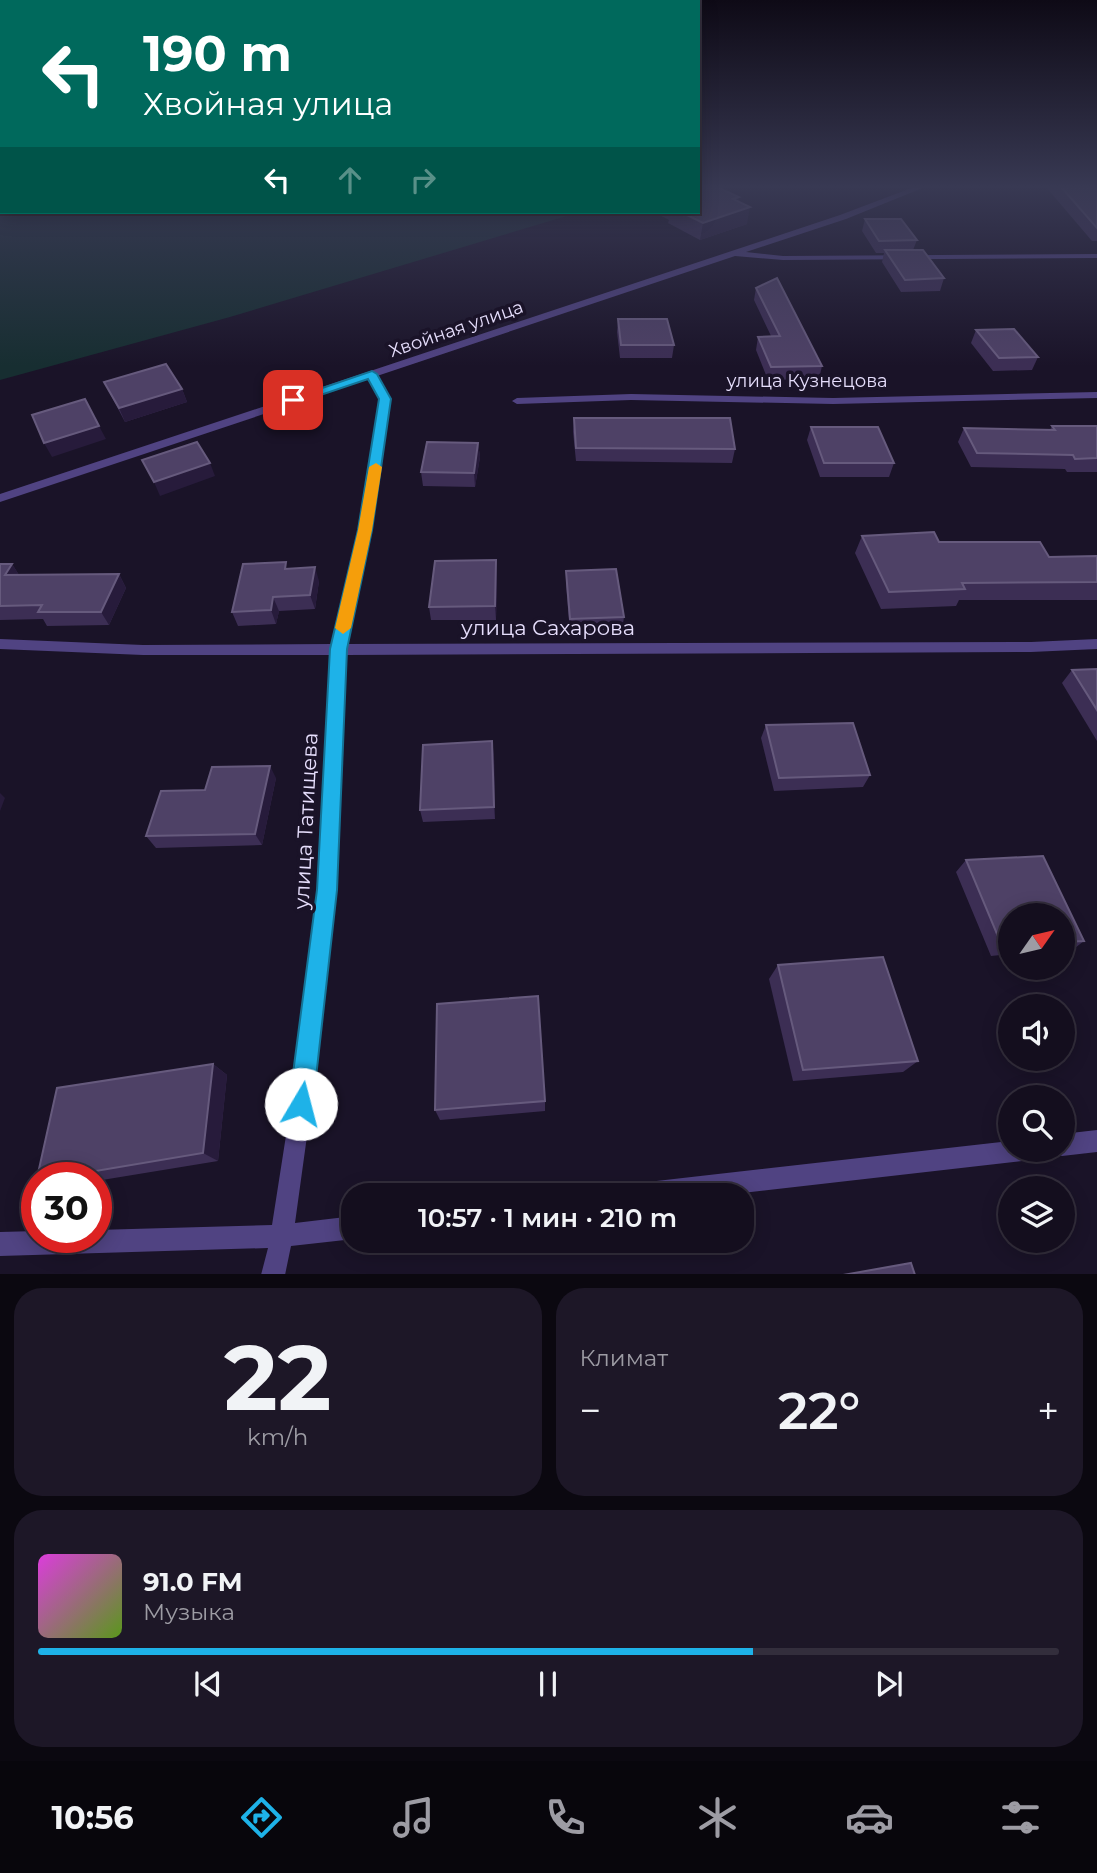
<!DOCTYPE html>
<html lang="ru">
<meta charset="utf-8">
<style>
:root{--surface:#140e1e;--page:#1d1727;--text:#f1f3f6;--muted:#9d9ca4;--line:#332e3c;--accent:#1eb2e8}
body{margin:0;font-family:Montserrat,sans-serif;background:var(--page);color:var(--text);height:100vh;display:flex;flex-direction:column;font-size:26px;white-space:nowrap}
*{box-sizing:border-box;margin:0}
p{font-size:23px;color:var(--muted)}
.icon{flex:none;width:38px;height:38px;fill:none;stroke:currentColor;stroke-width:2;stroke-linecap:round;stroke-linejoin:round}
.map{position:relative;height:1274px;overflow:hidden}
.drawer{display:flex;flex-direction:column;gap:14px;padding:14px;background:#0b0810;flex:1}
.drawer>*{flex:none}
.guide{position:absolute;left:0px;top:0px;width:700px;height:214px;box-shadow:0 4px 18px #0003,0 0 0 2px var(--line);background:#00695c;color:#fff;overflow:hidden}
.needle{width:46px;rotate:56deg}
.controls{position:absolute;left:998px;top:903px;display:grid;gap:14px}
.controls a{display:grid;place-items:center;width:77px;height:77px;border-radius:50%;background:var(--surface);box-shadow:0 4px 18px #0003,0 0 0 2px var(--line);font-size:35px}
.speed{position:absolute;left:21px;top:1162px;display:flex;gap:14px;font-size:35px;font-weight:700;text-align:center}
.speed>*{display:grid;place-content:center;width:91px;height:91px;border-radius:50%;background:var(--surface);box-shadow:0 4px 18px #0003,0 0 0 2px var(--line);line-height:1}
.speed .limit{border:10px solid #d22;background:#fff;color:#111}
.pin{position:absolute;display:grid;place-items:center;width:60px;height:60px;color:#fff;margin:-30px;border-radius:14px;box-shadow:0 4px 10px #0006}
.me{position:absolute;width:77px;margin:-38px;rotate:8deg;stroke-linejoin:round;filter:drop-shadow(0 0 5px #0008)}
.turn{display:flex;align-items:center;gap:24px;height:147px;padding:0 28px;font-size:32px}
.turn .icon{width:91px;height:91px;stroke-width:2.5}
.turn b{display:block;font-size:49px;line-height:60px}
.lanes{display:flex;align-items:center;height:66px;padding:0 28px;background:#0003;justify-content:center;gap:35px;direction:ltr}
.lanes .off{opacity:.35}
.big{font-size:52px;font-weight:600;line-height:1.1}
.drawer .tile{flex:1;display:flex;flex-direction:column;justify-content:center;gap:10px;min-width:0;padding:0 24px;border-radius:28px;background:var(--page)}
.drawer .dial{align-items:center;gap:0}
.dial b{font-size:91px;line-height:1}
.song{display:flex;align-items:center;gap:21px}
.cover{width:84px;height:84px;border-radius:10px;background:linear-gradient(135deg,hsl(300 70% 55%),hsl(90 70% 35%))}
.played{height:7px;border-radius:4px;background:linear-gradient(90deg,var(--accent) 70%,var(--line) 70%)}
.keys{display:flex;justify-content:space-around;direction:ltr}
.heat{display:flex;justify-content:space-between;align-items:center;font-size:38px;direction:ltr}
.drawer .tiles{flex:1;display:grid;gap:14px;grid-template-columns:1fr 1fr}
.tile:last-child{grid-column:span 2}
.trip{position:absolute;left:341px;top:1183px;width:413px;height:70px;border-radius:28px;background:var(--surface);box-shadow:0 4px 18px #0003,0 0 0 2px var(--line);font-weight:600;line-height:70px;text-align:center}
.dock{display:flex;height:112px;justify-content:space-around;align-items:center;background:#08060c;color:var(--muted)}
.dock .icon{width:49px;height:49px}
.dock .active{color:var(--accent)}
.dock b{font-size:32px;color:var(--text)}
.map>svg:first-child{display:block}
.green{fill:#172e31}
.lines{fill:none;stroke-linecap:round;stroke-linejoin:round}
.minor{fill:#504382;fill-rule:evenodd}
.wall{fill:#3c2e54}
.shaded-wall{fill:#271b3b}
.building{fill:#4e4166;stroke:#665a7d;stroke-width:2}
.route{fill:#1eb2e8;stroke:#147497;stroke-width:2}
.slow{fill:#f59e0b}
.labels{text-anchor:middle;stroke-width:7;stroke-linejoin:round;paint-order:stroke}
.far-street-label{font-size:18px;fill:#e6defc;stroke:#1a1328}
.street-label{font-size:21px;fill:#e6defc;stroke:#1a1328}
</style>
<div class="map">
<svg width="1097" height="1275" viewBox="0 0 1097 1275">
<rect width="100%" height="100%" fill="#1a1328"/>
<polygon class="green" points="0,187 2,212 580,212 230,317 0,380"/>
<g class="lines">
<g class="minor">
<polygon points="914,187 925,187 846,219 746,252 783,256 1097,254 1097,258 783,260 735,256 377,376 390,399 371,530 346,644 1031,642 1097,639 1097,649 1031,652 345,655 336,890 315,1078 295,1223 354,1216 354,1239 291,1246 285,1275 261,1275 268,1248 0,1256 0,1232 37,1231 37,1237 96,1237 96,1230 272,1225 295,1078 318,890 331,655 143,655 0,649 0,639 143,645 332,644 359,530 380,399 369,379 0,502 0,494 840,215"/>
<polygon points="1097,392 1097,398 833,404 631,400 517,404 512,401 517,398 631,394 833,398"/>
<polygon points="1097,1130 1097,1152 1062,1156 1054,1153 1053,1150 1062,1150 1062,1134"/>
<polygon points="1010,1141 1010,1150 1033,1150 1030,1158 1022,1161 725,1195 619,1195 622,1187 630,1184"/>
</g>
</g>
<g class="wall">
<polygon points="1046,187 1095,187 1097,190 1097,241 1092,241"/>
<polygon points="739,197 738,202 747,224 700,240 668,223 669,220 656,213 656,212 698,212"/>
<polygon points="865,219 917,240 913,250 944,278 940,291 901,292 882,262 884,253 876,253 862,231"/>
<polygon points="756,288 822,366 819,379 768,380 756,350 758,337 771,336 754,300"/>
<polygon points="618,319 674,345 672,358 620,358 617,332"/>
<polygon points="976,330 1038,357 1032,370 993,371 971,343"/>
<polygon points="104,382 182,389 187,402 125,422"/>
<polygon points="574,418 735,449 732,463 576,461 573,432"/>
<polygon points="1052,426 1097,426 1097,472 1067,472 1065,469 971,467 958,442 964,428 1050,430"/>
<polygon points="811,427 894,463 889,477 820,477 807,440"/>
<polygon points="478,443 480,457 475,487 423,486 421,472"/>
<polygon points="862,536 939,542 1049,557 1097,556 1097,600 959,600 956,606 881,609 855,553"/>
<polygon points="0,564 12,564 19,575 119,574 126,588 109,625 47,626 43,619 0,620"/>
<polygon points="289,569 319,581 315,609 279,611 276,624 238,626 232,612"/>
<polygon points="566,571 624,617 622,631 570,633 566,584"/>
<polygon points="497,574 496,620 431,620 429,607"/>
<polygon points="1097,669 1097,741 1062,683 1072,670"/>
<polygon points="766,725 870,775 863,787 774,791 761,738"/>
<polygon points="494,754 495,819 423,822 420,810"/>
<polygon points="276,778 262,845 156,848 146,836"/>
<polygon points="1043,856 1084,941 1071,951 1062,951 1062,915 1010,915 1010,954 991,956 956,872 966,860"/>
<polygon points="778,965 918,1061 903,1072 793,1081 769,979"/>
<polygon points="213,1064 227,1075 218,1161 96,1181 96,1178 37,1178"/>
<polygon points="545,1101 545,1111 440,1120 435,1110"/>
</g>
<g class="shaded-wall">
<polygon points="739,197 736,212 750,207 747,224 700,240 703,223 733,199"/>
<polygon points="182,389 187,402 125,422 119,408"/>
<polygon points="99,426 106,439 52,457 44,443"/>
<polygon points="478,443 480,457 475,487 474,473"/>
<polygon points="210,463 215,476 160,496 154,482"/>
<polygon points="496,560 497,574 496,620 495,606"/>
<polygon points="12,564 21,578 5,575"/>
<polygon points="315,567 319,581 315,609 310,595"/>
<polygon points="119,574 126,588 109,625 101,612"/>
<polygon points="273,597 279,611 276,624 271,610"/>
<polygon points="492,741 494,754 495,819 494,807"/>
<polygon points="270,766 276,778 262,845 255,834"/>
<polygon points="0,793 5,798 0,811"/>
<polygon points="213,1064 227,1075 218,1161 203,1153"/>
</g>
<g class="building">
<polygon points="698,187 717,187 739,197 733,199 750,207 703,223 681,212 698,212"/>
<polygon points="1061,187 1095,187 1097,190 1097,228"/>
<polygon points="865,219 901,219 917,240 879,241"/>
<polygon points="885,250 923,250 944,278 905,280"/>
<polygon points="777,278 822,366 771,367 758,337 780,336 756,288"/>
<polygon points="618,319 667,319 674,345 621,345"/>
<polygon points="1014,329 1038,357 999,358 976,330"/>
<polygon points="166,364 182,389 119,408 104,382"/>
<polygon points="85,399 99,426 44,443 32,415"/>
<polygon points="574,418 730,418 735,449 576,448"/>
<polygon points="1052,426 1097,426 1097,458 1075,459 1073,455 977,453 964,428 1055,430"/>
<polygon points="811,427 878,427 894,463 824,463"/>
<polygon points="197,442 210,463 154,482 142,460"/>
<polygon points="427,442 478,443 474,473 421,472"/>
<polygon points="934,532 939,542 1040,542 1049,557 1097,556 1097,582 962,583 965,589 889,592 862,536"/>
<polygon points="496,560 495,606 429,607 435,561"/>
<polygon points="286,562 285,569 315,567 310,595 273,597 271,610 232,612 243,564"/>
<polygon points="0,564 12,564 5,575 119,574 101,612 38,612 42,605 0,606"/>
<polygon points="616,569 624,617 570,619 566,571"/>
<polygon points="1097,669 1097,710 1072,670"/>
<polygon points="853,723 870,775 779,778 766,725"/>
<polygon points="492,741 494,807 420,810 423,745"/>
<polygon points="270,766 255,834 146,836 161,791 205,790 212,767"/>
<polygon points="1043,856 1084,941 1062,942 1062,915 1010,915 1010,945 1002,946 966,860"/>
<polygon points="883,957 918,1061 803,1070 778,965"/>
<polygon points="538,996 545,1101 435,1110 437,1004"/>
<polygon points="213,1064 203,1153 54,1178 37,1178 57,1088"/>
<polygon points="911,1263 915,1275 843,1275"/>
</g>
<linearGradient id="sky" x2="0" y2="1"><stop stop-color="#0e0a16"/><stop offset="0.51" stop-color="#383953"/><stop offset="1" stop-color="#383953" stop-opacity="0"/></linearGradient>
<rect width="1097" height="366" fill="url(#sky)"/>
<polygon class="route" points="372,371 377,374 391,399 372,530 347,649 337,890 313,1104 310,1113 301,1116 293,1113 289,1104 317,890 330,649 358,530 379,399 368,379 297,403 287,400"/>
<polygon class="slow" points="376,463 382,467 372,530 351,628 343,634 335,628 358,530 369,467"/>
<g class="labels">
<g class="far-street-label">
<text transform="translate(456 329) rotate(-19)" y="6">Хвойная улица</text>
<text x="807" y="387">улица Кузнецова</text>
</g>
<g class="street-label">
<text x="548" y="635">улица Сахарова</text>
<text transform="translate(306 821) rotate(-87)" y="7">улица Татищева</text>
</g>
</g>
</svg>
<div class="controls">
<a><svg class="needle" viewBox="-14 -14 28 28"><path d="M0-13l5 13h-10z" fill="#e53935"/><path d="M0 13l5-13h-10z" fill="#9d9ca4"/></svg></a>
<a><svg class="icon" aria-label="sound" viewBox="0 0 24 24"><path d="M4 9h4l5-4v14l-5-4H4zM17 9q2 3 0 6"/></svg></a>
<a><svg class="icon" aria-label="search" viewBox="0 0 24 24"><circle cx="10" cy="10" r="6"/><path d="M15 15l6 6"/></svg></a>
<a><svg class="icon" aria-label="layers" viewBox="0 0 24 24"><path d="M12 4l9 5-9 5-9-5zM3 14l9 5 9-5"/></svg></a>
</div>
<div class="speed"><div class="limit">30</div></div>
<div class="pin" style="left:293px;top:400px;background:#d93025"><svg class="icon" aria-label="arrive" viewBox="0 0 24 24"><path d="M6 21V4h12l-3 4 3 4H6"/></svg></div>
<svg class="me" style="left:301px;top:1104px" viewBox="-20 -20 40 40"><circle r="19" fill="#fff"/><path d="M0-13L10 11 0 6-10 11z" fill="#1eb2e8"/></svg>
<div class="trip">10:57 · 1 мин · 210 m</div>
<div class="guide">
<div class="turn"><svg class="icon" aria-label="left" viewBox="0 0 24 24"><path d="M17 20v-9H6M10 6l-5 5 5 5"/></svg><div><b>190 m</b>Хвойная улица</div></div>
<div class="lanes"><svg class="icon" aria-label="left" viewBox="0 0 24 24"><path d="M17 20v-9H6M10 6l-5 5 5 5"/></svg><svg class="icon off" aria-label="ahead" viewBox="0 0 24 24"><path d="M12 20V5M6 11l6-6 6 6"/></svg><svg class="icon off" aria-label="right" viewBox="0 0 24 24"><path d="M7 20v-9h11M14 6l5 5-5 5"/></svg></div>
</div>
</div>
<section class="drawer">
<div class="tiles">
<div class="tile dial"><b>22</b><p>km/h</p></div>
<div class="tile"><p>Климат</p>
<div class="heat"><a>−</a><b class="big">22°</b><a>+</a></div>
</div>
<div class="tile">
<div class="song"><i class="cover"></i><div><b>91.0 FM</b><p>Музыка</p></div></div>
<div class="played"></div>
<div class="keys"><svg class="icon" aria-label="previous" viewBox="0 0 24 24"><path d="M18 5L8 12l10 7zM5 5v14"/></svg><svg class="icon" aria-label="pause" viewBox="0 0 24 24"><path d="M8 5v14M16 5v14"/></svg><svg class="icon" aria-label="next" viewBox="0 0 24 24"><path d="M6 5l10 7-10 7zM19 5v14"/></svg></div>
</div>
</div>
</section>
<nav class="dock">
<b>10:56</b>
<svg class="icon active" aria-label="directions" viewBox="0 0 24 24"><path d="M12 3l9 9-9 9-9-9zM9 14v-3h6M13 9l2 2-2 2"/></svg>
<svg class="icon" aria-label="music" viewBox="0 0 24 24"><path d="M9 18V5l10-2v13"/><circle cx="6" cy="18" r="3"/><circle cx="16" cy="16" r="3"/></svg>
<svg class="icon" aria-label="phone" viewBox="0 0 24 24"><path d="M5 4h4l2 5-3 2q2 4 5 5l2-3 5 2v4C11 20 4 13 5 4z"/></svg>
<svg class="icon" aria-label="climate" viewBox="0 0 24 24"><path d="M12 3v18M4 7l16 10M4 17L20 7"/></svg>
<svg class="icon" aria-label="car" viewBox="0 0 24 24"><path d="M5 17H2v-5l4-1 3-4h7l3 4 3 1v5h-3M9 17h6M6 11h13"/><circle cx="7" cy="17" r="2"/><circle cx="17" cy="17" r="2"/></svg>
<svg class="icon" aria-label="filters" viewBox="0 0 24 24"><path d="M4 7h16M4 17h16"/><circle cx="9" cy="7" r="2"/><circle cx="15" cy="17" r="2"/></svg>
</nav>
